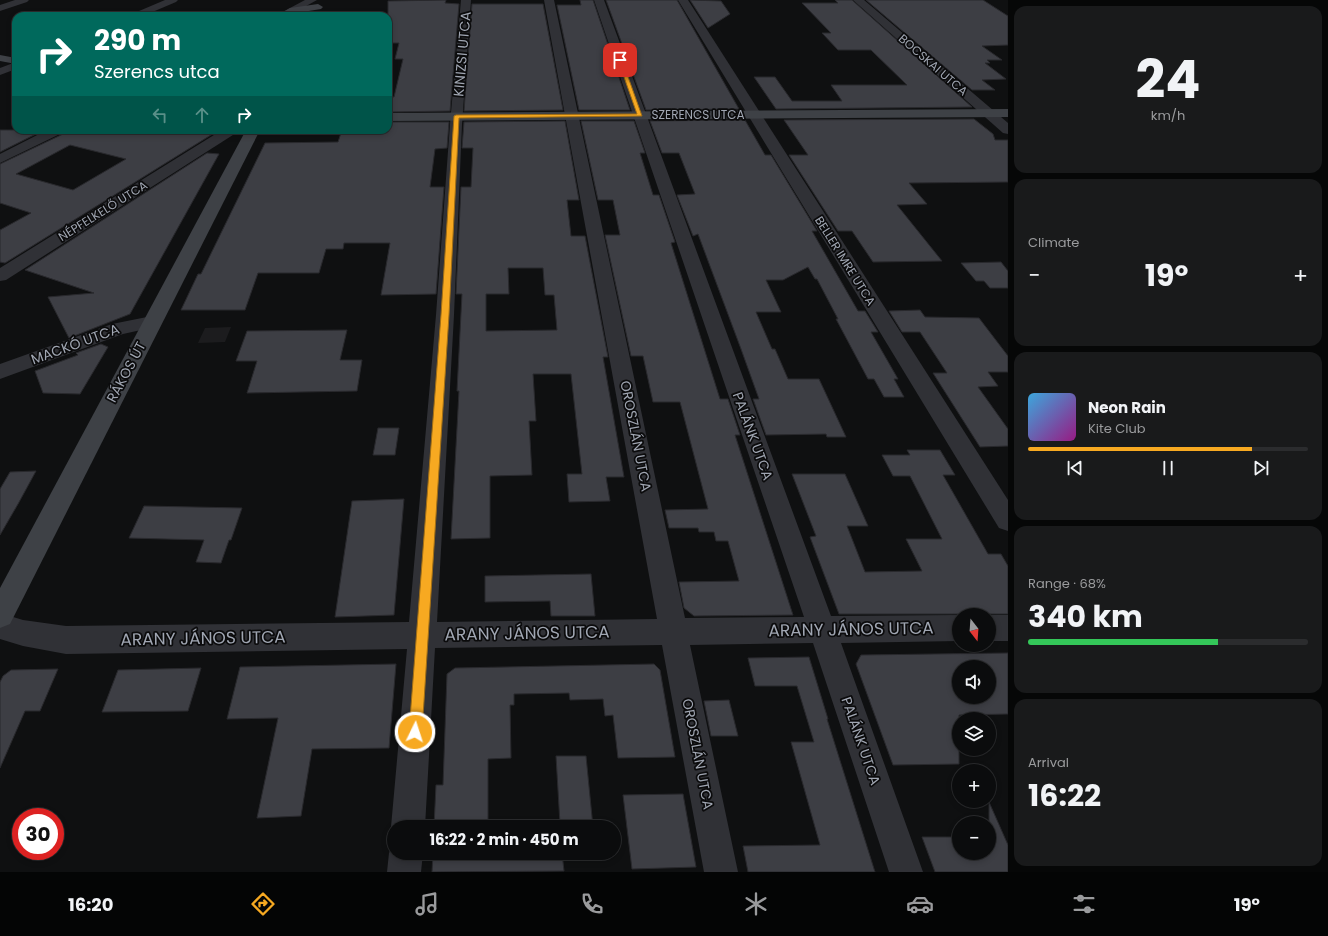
<!DOCTYPE html>
<meta charset="utf-8">
<style>
:root{--surface:#0b0c0d;--page:#191a1b;--text:#f1f3f6;--muted:#9a9b9d;--line:#2b2c2e;--accent:#f7a921}
body{margin:0;font-family:Poppins,sans-serif;background:var(--page);color:var(--text);height:100vh;display:flex;flex-direction:column;font-size:15px;white-space:nowrap}
*{box-sizing:border-box;margin:0}
p{font-size:13px;color:var(--muted)}
.icon{flex:none;width:22px;height:22px;fill:none;stroke:currentColor;stroke-width:2;stroke-linecap:round;stroke-linejoin:round}
.map{position:relative;flex:1;overflow:hidden}
.drawer{display:flex;flex-direction:column;gap:6px;padding:6px;background:#060707;width:320px}
.drawer>*{flex:none}
.guide{position:absolute;left:12px;top:12px;width:380px;height:122px;border-radius:12px;box-shadow:0 2px 6px #0003,0 0 0 1px var(--line);background:#00695c;color:#fff;overflow:hidden}
.needle{width:26px;rotate:163deg}
.controls{position:absolute;left:952px;top:608px;display:grid;gap:8px}
.controls a{display:grid;place-items:center;width:44px;height:44px;border-radius:50%;background:var(--surface);box-shadow:0 2px 6px #0003,0 0 0 1px var(--line);font-size:20px}
.speed{position:absolute;left:12px;top:808px;display:flex;gap:8px;font-size:20px;font-weight:700;text-align:center}
.speed>*{display:grid;place-content:center;width:52px;height:52px;border-radius:50%;background:var(--surface);box-shadow:0 2px 6px #0003,0 0 0 1px var(--line);line-height:1}
.speed .limit{border:6px solid #d22;background:#fff;color:#111}
.pin{position:absolute;display:grid;place-items:center;width:34px;height:34px;color:#fff;margin:-17px;border-radius:8px;box-shadow:0 2px 6px #0006}
.me{position:absolute;width:44px;margin:-22px;rotate:4deg;stroke-linejoin:round;filter:drop-shadow(0 0 3px #0008)}
.turn{display:flex;align-items:center;gap:14px;height:84px;padding:0 16px;font-size:18px}
.turn .icon{width:52px;height:52px;stroke-width:2.5}
.turn b{display:block;font-size:28px;line-height:34px}
.lanes{display:flex;align-items:center;height:38px;padding:0 16px;background:#0003;justify-content:center;gap:20px;direction:ltr}
.lanes .off{opacity:.35}
.big{font-size:30px;font-weight:700;line-height:1.1}
.drawer .card{flex:1;display:flex;flex-direction:column;justify-content:center;gap:6px;min-width:0;padding:0 14px;border-radius:12px;background:var(--page)}
.drawer .dial{align-items:center;gap:0}
.dial b{font-size:52px;line-height:1}
.song{display:flex;align-items:center;gap:12px}
.cover{width:48px;height:48px;border-radius:6px;background:linear-gradient(135deg,hsl(200 70% 55%),hsl(310 70% 35%))}
.played{height:4px;border-radius:2px;background:linear-gradient(90deg,var(--accent) 80%,var(--line) 80%)}
.keys{display:flex;justify-content:space-around;direction:ltr}
.heat{display:flex;justify-content:space-between;align-items:center;font-size:22px;direction:ltr}
.charge{height:6px;border-radius:3px;background:linear-gradient(90deg,#34c759 68%,var(--line) 0)}
.trip{position:absolute;left:387px;top:820px;width:234px;height:40px;border-radius:20px;background:var(--surface);box-shadow:0 2px 6px #0003,0 0 0 1px var(--line);font-weight:700;line-height:40px;text-align:center}
.dock{display:flex;height:64px;justify-content:space-around;align-items:center;background:#040505;color:var(--muted)}
.dock .icon{width:28px;height:28px}
.dock .active{color:var(--accent)}
.dock b{font-size:18px;color:var(--text)}
main{display:flex;flex:1;min-height:0}
.map>svg:first-child{display:block}
.built{fill:#1c1c1e}
.building{fill:#3d3e44;stroke:#29292d;fill-rule:evenodd}
.lines{fill:none;stroke-linecap:round;stroke-linejoin:round}
.street{fill:#303136;fill-rule:evenodd}
.secondary{fill:#3e4146;fill-rule:evenodd}
.route{fill:#f7a921;stroke:#a16e15}
.labels{text-anchor:middle;stroke-width:3.5;stroke-linejoin:round;paint-order:stroke}
.far-street-label{font-size:12px;fill:#a0a6b2;stroke:#0b0b0c}
.street-label{font-size:14px;fill:#a0a6b2;stroke:#0b0b0c}
.near-street-label{font-size:17px;fill:#a0a6b2;stroke:#0b0b0c}
</style>
<main>
<div class="map">
<svg width="1008" height="872" viewBox="0 0 1008 872">
<rect width="100%" height="100%" fill="#0f1011"/>
<polygon class="built" points="231,327 225,342 198,343 205,328"/>
<g class="building">
<polygon points="446,0 445,3 459,4 450,111 388,112 388,97 394,97 403,59 395,59 399,43 388,43 388,1"/>
<polygon points="580,0 593,0 630,110 579,110 557,5 581,5"/>
<polygon points="606,0 677,0 739,109 646,110"/>
<polygon points="690,0 721,1 730,14 708,28"/>
<polygon points="835,0 852,0 972,107 776,109 754,77 775,77 792,101 842,101 831,85 907,85 871,50 838,50 822,33 831,33 802,3 838,3"/>
<polygon points="866,0 983,0 1008,16 1008,45 982,46 1002,60 987,60 990,63 985,63 1006,79 982,80 995,90 972,90"/>
<polygon points="472,4 543,4 563,110 464,111"/>
<polygon points="974,119 993,134 995,140 1008,140 1008,182 909,183 927,204 897,205 942,261 873,262 852,231 838,231 789,155 808,155 784,120"/>
<polygon points="745,120 765,155 771,155 817,231 812,231 858,311 865,311 878,332 871,332 898,379 894,379 904,397 884,397 874,379 868,379 836,319 838,319 817,279 815,279 808,267 783,280 766,280 781,312 756,312 772,349 775,349 788,379 819,379 846,437 827,437 826,434 766,435 753,399 759,399 741,349 698,234 693,236 677,195 695,194 679,153 662,153 650,121"/>
<path d="M565,121L579,200H567L571,236H585L608,357H603L624,477H606L610,501L569,502L567,474H582L571,374H533L536,421H529L532,475L490,476V538L451,539L459,391H457L462,294H456L461,187H471L473,148H462L464,122ZM508,268H543L545,295H554L557,330L486,331V294H509Z"/>
<polygon points="581,121 634,121 645,153 640,153 653,195 659,195 675,242 671,243 720,399 728,399 740,435 735,435 793,615 694,616 684,608 679,582 739,581 728,541 716,541 714,532 699,532 698,528 669,528 665,510 708,509 680,402 653,402 643,356 631,356 605,235 620,235 613,200 598,200"/>
<polygon points="388,122 449,122 447,148 435,149 430,187 444,187 436,294 381,295 390,243 344,243 343,249 326,249 319,273 258,273 245,310 181,310 198,274 201,274 265,143 338,142 342,130 388,130"/>
<polygon points="0,130 44,130 0,152"/>
<path d="M65,130H219L5,263L0,262V230L31,213L0,203V164L63,134ZM70,145L126,159L73,190L16,174Z"/>
<polygon points="207,153 219,154 130,314 69,338 48,297 94,293 25,270"/>
<polygon points="1001,262 1008,271 1008,288 990,288 984,281 976,281 961,263"/>
<polygon points="920,310 925,317 979,318 1008,356 1008,372 988,372 998,386 978,387 1008,429 1008,446 980,447 933,373 947,373 920,332 902,332 889,311"/>
<polygon points="347,330 340,360 362,360 357,391 247,393 257,361 236,361 247,331"/>
<polygon points="101,344 108,347 80,394 43,393 35,371 78,355 76,353"/>
<polygon points="378,428 399,428 395,455 373,455"/>
<polygon points="907,450 940,450 955,475 943,475 988,554 1001,554 1008,566 1008,614 988,614 987,615 961,615 960,614 839,614 810,537 816,536 792,474 845,474 868,526 847,526 865,572 922,571 906,539 942,539 910,476 893,476 882,455 910,455"/>
<polygon points="36,471 18,504 0,535 0,489 10,472"/>
<polygon points="404,499 394,615 335,617 352,501"/>
<polygon points="144,506 242,508 231,540 229,540 221,563 196,562 204,540 129,538"/>
<polygon points="591,574 595,616 551,616 550,601 485,602 485,576"/>
<path d="M1008,653V714L959,715V764L893,765L856,664L861,655ZM959,667H989V697H959Z"/>
<polygon points="809,657 828,719 827,719 875,872 748,872 743,846 820,845 791,742 814,742 797,686 755,686 748,658"/>
<polygon points="396,664 389,748 312,749 301,816 257,818 278,718 227,719 240,667"/>
<polygon points="654,664 660,670 675,757 618,758 613,715 605,716 603,699 570,700 569,693 514,694 514,705 510,705 511,758 488,759 488,826 560,824 556,756 586,756 593,827 434,827 436,785 443,785 447,674 455,668"/>
<polygon points="201,668 188,711 102,712 118,670"/>
<polygon points="58,669 40,711 25,711 0,768 0,682 3,676 11,670"/>
<polygon points="729,700 738,736 711,736 704,701"/>
<polygon points="683,794 696,867 632,869 623,795"/>
<polygon points="989,802 1008,845 1008,872 935,872 922,837 959,837 959,853 989,853"/>
<polygon points="433,853 562,853 564,871 432,872"/>
</g>
<g class="lines">
<g class="street">
<polygon points="15,0 29,0 27,2 0,11 0,5"/>
<polygon points="165,0 178,0 176,2 143,16 130,16 132,14"/>
<polygon points="305,0 317,0 288,16 275,16"/>
<polygon points="461,0 471,0 462,124 454,315 437,622 657,619 544,0 554,0 685,618 804,617 594,0 604,0 831,616 959,615 960,615 959,641 841,643 923,872 889,872 813,643 690,645 738,872 704,872 662,645 435,648 425,827 394,827 394,834 391,827 407,649 66,654 23,646 0,639 0,613 23,620 66,626 409,622 436,315 450,124"/>
<polygon points="678,0 688,0 1008,500 1008,531 999,528"/>
<polygon points="853,0 864,0 1008,123 1008,134 1003,133"/>
<polygon points="16,62 16,69 0,75 0,68"/>
<polygon points="47,130 64,130 62,133 0,163 0,154"/>
<polygon points="222,130 238,130 236,133 6,280 0,281 0,268"/>
<polygon points="152,316 159,318 161,322 159,326 123,334 0,379 0,364 112,324"/>
<polygon points="988,615 1008,615 1008,641 989,641"/>
<polygon points="394,841 394,853 423,853 421,872 387,872 389,853"/>
</g>
<g class="secondary">
<polygon points="318,4 323,7 321,9 290,14 285,11 290,8"/>
<polygon points="0,55 16,58 16,64 0,61"/>
<polygon points="1008,109 1008,117 388,121 388,113"/>
<polygon points="246,130 260,130 10,624 0,628 0,588"/>
</g>
</g>
<polygon class="route" points="620,58 622,60 642,116 459,118 449,315 422,732 420,736 415,738 411,736 409,732 441,315 454,116 456,115 637,114 618,60"/>
<g class="labels">
<g class="far-street-label">
<text transform="translate(933 65) rotate(41)" y="4">BOCSKAI UTCA</text>
<text x="698" y="119">SZERENCS UTCA</text>
<text transform="translate(103 211) rotate(-32)" y="4">NÉPFELKELŐ UTCA</text>
<text transform="translate(845 261) rotate(58)" y="4">BELLER IMRE UTCA</text>
</g>
<g class="street-label">
<text transform="translate(462 54) rotate(-85)" y="5">KINIZSI UTCA</text>
<text transform="translate(75 344) rotate(-20)" y="5">MACKÓ UTCA</text>
<text transform="translate(126 372) rotate(-62)" y="5">RÁKOS ÚT</text>
<text transform="translate(636 436) rotate(79)" y="5">OROSZLÁN UTCA</text>
<text transform="translate(753 436) rotate(70)" y="5">PALÁNK UTCA</text>
<text transform="translate(861 741) rotate(71)" y="5">PALÁNK UTCA</text>
<text transform="translate(698 754) rotate(79)" y="5">OROSZLÁN UTCA</text>
</g>
<g class="near-street-label">
<text transform="translate(851 629) rotate(-1)" y="6">ARANY JÁNOS UTCA</text>
<text transform="translate(527 633) rotate(-1)" y="6">ARANY JÁNOS UTCA</text>
<text transform="translate(203 638) rotate(-1)" y="6">ARANY JÁNOS UTCA</text>
</g>
</g>
</svg>
<div class="controls">
<a><svg class="needle" viewBox="-14 -14 28 28"><path d="M0-13l5 13h-10z" fill="#e53935"/><path d="M0 13l5-13h-10z" fill="#9a9b9d"/></svg></a>
<a><svg class="icon" aria-label="sound" viewBox="0 0 24 24"><path d="M4 9h4l5-4v14l-5-4H4zM17 9q2 3 0 6"/></svg></a>
<a><svg class="icon" aria-label="layers" viewBox="0 0 24 24"><path d="M12 4l9 5-9 5-9-5zM3 14l9 5 9-5"/></svg></a>
<a>+</a>
<a>−</a>
</div>
<div class="speed"><div class="limit">30</div></div>
<div class="pin" style="left:620px;top:60px;background:#d93025"><svg class="icon" aria-label="arrive" viewBox="0 0 24 24"><path d="M6 21V4h12l-3 4 3 4H6"/></svg></div>
<svg class="me" style="left:415px;top:732px" viewBox="-20 -20 40 40"><circle r="17" fill="#f7a921" stroke="#fff" stroke-width="3"/><path d="M0-11L8 9 0 5-8 9z" fill="#fff"/></svg>
<div class="trip">16:22 · 2 min · 450 m</div>
<div class="guide">
<div class="turn"><svg class="icon" aria-label="right" viewBox="0 0 24 24"><path d="M7 20v-9h11M14 6l5 5-5 5"/></svg><div><b>290 m</b>Szerencs utca</div></div>
<div class="lanes"><svg class="icon off" aria-label="left" viewBox="0 0 24 24"><path d="M17 20v-9H6M10 6l-5 5 5 5"/></svg><svg class="icon off" aria-label="ahead" viewBox="0 0 24 24"><path d="M12 20V5M6 11l6-6 6 6"/></svg><svg class="icon" aria-label="right" viewBox="0 0 24 24"><path d="M7 20v-9h11M14 6l5 5-5 5"/></svg></div>
</div>
</div>
<section class="drawer">
<div class="card dial"><b>24</b><p>km/h</p></div>
<div class="card"><p>Climate</p>
<div class="heat"><a>−</a><b class="big">19°</b><a>+</a></div>
</div>
<div class="card">
<div class="song"><i class="cover"></i><div><b>Neon Rain</b><p>Kite Club</p></div></div>
<div class="played"></div>
<div class="keys"><svg class="icon" aria-label="previous" viewBox="0 0 24 24"><path d="M18 5L8 12l10 7zM5 5v14"/></svg><svg class="icon" aria-label="pause" viewBox="0 0 24 24"><path d="M8 5v14M16 5v14"/></svg><svg class="icon" aria-label="next" viewBox="0 0 24 24"><path d="M6 5l10 7-10 7zM19 5v14"/></svg></div>
</div>
<div class="card"><p>Range · 68%</p><b class="big">340 km</b><div class="charge"></div></div>
<div class="card"><p>Arrival</p><b class="big">16:22</b></div>
</section>
</main>
<nav class="dock">
<b>16:20</b>
<svg class="icon active" aria-label="directions" viewBox="0 0 24 24"><path d="M12 3l9 9-9 9-9-9zM9 14v-3h6M13 9l2 2-2 2"/></svg>
<svg class="icon" aria-label="music" viewBox="0 0 24 24"><path d="M9 18V5l10-2v13"/><circle cx="6" cy="18" r="3"/><circle cx="16" cy="16" r="3"/></svg>
<svg class="icon" aria-label="phone" viewBox="0 0 24 24"><path d="M5 4h4l2 5-3 2q2 4 5 5l2-3 5 2v4C11 20 4 13 5 4z"/></svg>
<svg class="icon" aria-label="climate" viewBox="0 0 24 24"><path d="M12 3v18M4 7l16 10M4 17L20 7"/></svg>
<svg class="icon" aria-label="car" viewBox="0 0 24 24"><path d="M5 17H2v-5l4-1 3-4h7l3 4 3 1v5h-3M9 17h6M6 11h13"/><circle cx="7" cy="17" r="2"/><circle cx="17" cy="17" r="2"/></svg>
<svg class="icon" aria-label="filters" viewBox="0 0 24 24"><path d="M4 7h16M4 17h16"/><circle cx="9" cy="7" r="2"/><circle cx="15" cy="17" r="2"/></svg>
<b>19°</b>
</nav>
